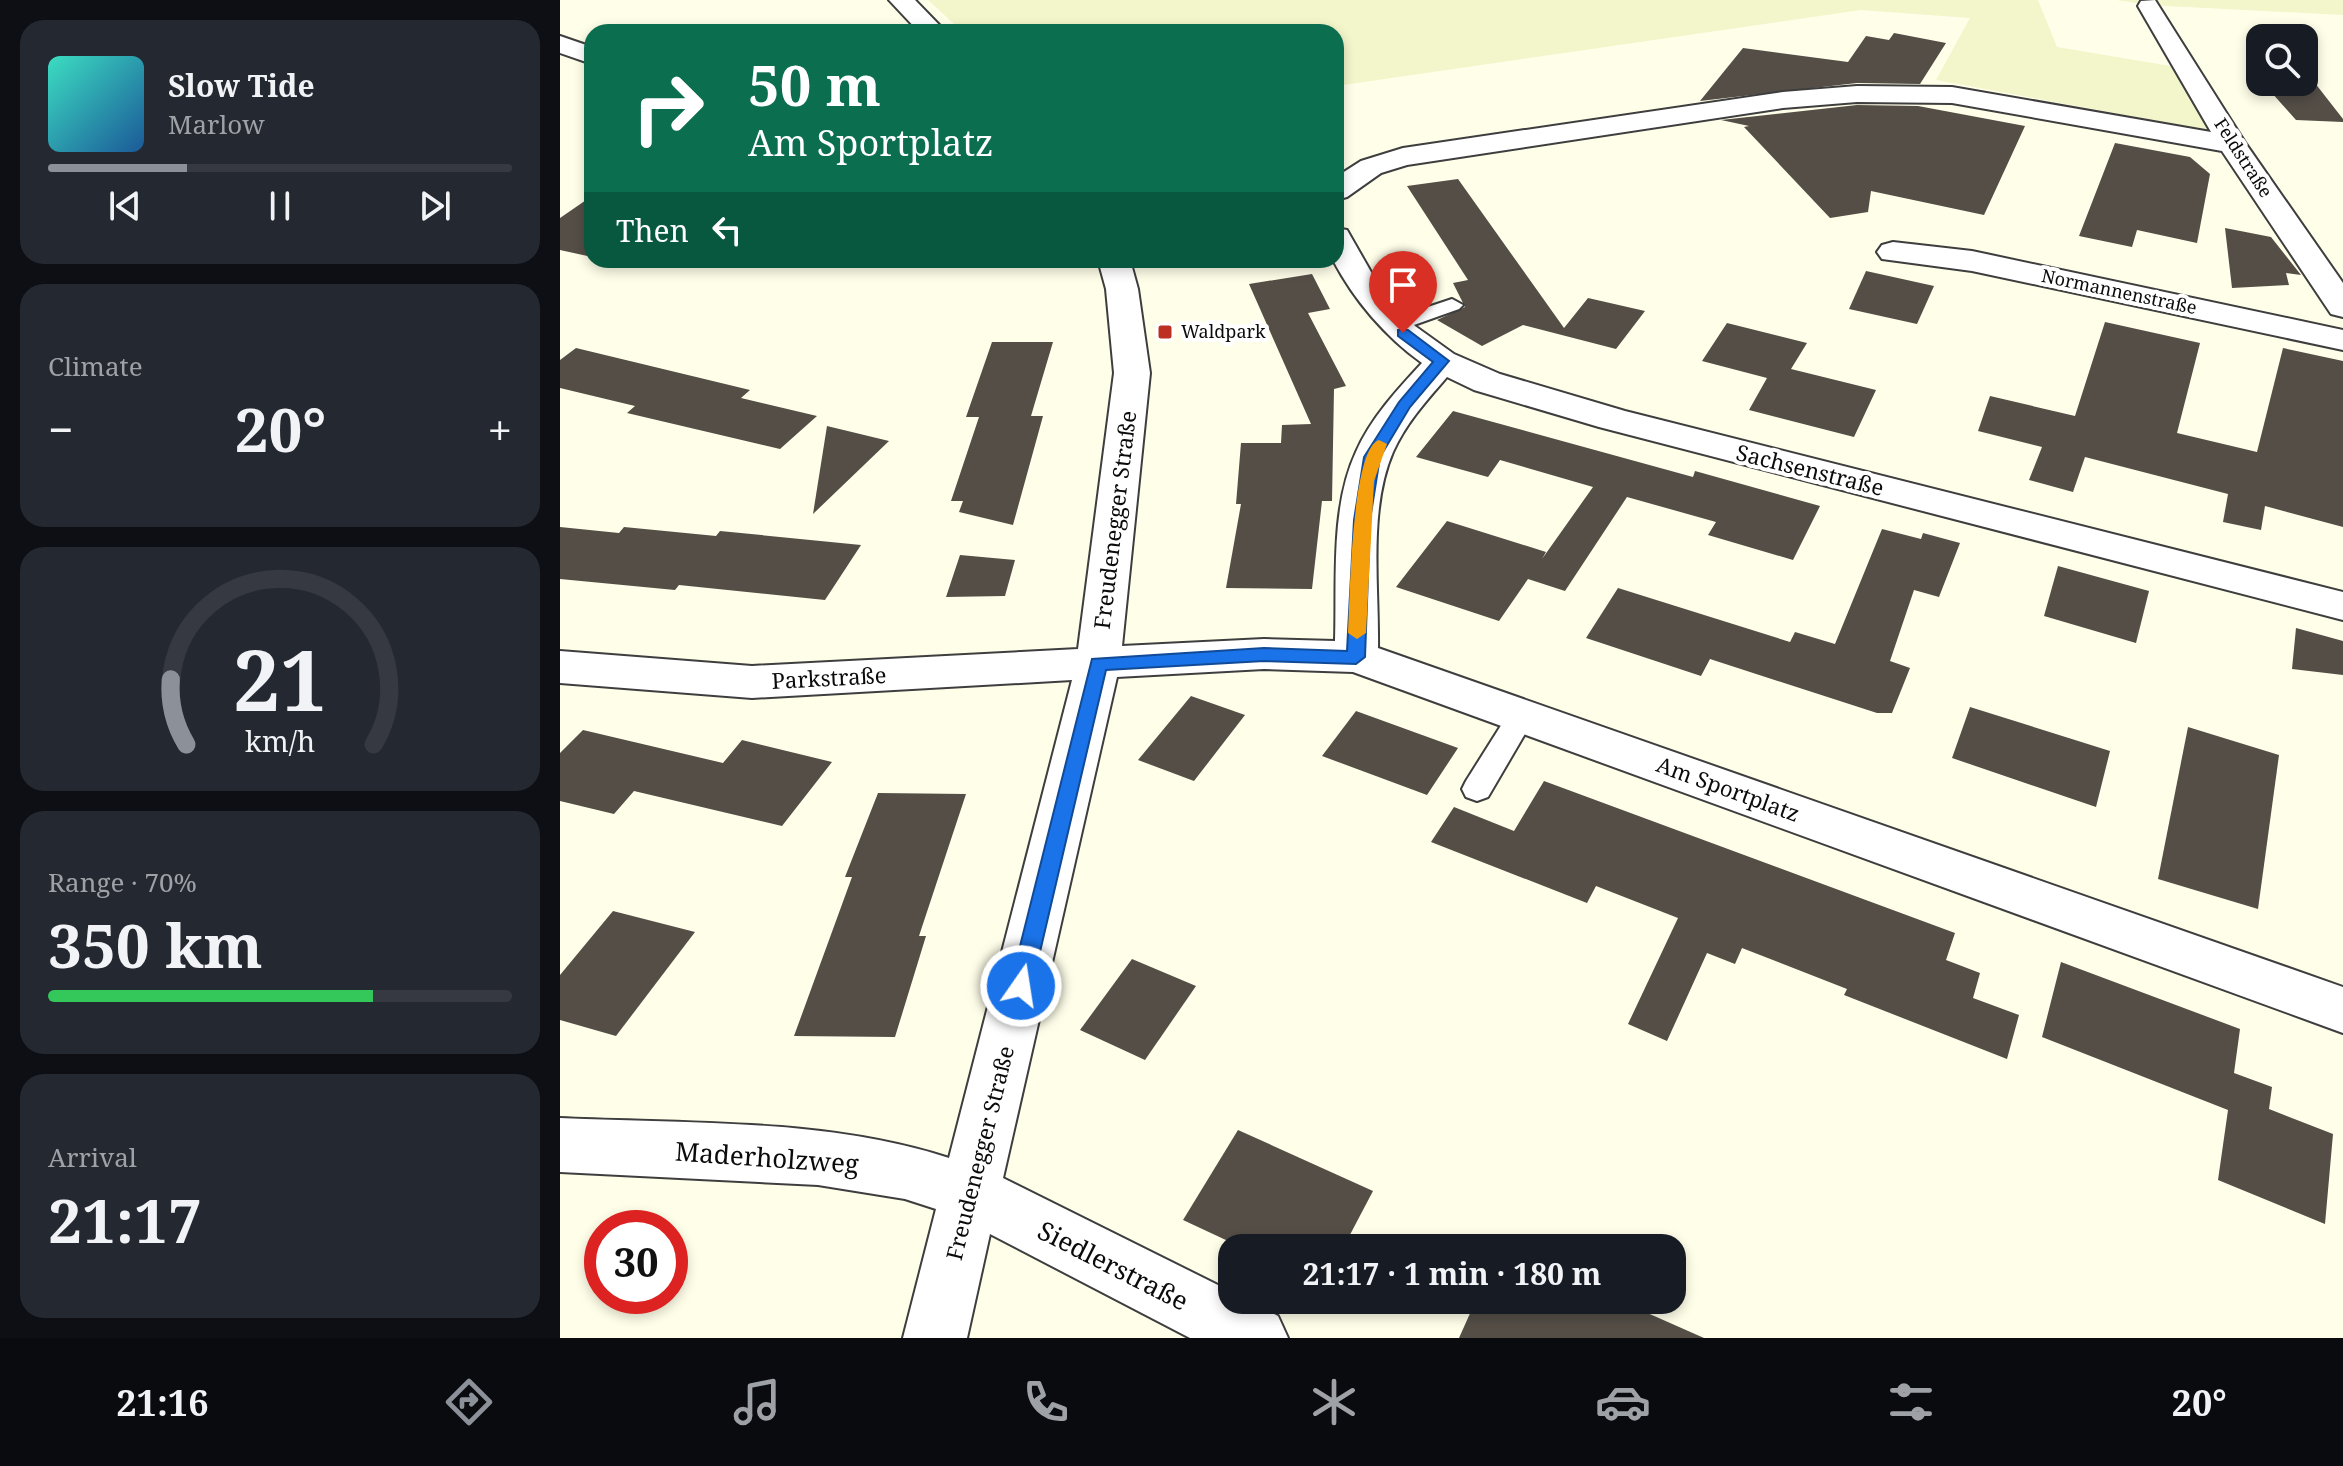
<!DOCTYPE html>
<meta charset="utf-8">
<style>
:root{--surface:#171b24;--page:#242831;--text:#f1f3f6;--muted:#9ea1a6;--line:#363941;--accent:#8c9099}
body{margin:0;font-family:"Noto Serif",serif;background:var(--page);color:var(--text);height:100vh;display:flex;flex-direction:column;font-size:30px;white-space:nowrap}
*{box-sizing:border-box;margin:0}
p{font-size:26px;color:var(--muted)}
.icon{flex:none;width:44px;height:44px;fill:none;stroke:currentColor;stroke-width:2;stroke-linecap:round;stroke-linejoin:round}
.map{position:relative;flex:1;overflow:hidden}
.sheet{display:flex;flex-direction:column;gap:20px;padding:20px;background:#0d0f14;width:560px}
.sheet>*{flex:none}
.banner{position:absolute;left:24px;top:24px;width:760px;height:244px;border-radius:24px;box-shadow:0 4px 12px #0003;background:#0b6e4f;color:#fff;overflow:hidden}
.controls{position:absolute;left:1686px;top:24px;display:grid;gap:16px}
.controls a{display:grid;place-items:center;width:72px;height:72px;border-radius:16px;background:var(--surface);box-shadow:0 4px 12px #0003;font-size:40px}
.speed{position:absolute;left:24px;top:1210px;display:flex;gap:16px;font-size:40px;font-weight:700;text-align:center}
.speed>*{display:grid;place-content:center;width:104px;height:104px;border-radius:50%;background:var(--surface);box-shadow:0 4px 12px #0003;line-height:1}
.speed .limit{border:12px solid #d22;background:#fff;color:#111}
.pin{position:absolute;display:grid;place-items:center;width:68px;height:68px;color:#fff;margin:-82px -34px;border-radius:50% 50% 50% 0;rotate:-45deg;box-shadow:0 0 8px #0007}
.pin .icon{rotate:45deg}
.me{position:absolute;width:88px;margin:-44px;rotate:13deg;stroke-linejoin:round;filter:drop-shadow(0 0 6px #0008)}
.turn{display:flex;align-items:center;gap:28px;height:168px;padding:0 32px;font-size:36px}
.turn .icon{width:104px;height:104px;stroke-width:2.5}
.turn b{display:block;font-size:56px;line-height:68px}
.then{display:flex;align-items:center;height:76px;padding:0 32px;background:#0003;gap:16px;font-size:30px}
.big{font-size:60px;font-weight:700;line-height:1.1}
.sheet .widget{flex:1;display:flex;flex-direction:column;justify-content:center;gap:12px;min-width:0;padding:0 28px;border-radius:24px;background:var(--page)}
.sheet .dial{align-items:center;gap:0}
.dial svg{height:208px;overflow:visible;fill:none;stroke:var(--line);stroke-width:7;stroke-linecap:round;text-anchor:middle}
.dial text{fill:var(--text);stroke:none}
.song{display:flex;align-items:center;gap:24px}
.cover{width:96px;height:96px;border-radius:12px;background:linear-gradient(135deg,hsl(170 70% 55%),hsl(210 70% 35%))}
.played{height:8px;border-radius:4px;background:linear-gradient(90deg,var(--accent) 30%,var(--line) 30%)}
.keys{display:flex;justify-content:space-around;direction:ltr}
.heat{display:flex;justify-content:space-between;align-items:center;font-size:44px;direction:ltr}
.charge{height:12px;border-radius:6px;background:linear-gradient(90deg,#34c759 70%,var(--line) 0)}
.trip{position:absolute;left:658px;top:1234px;width:468px;height:80px;border-radius:24px;background:var(--surface);box-shadow:0 4px 12px #0003;font-weight:700;line-height:80px;text-align:center}
.tabs{display:flex;height:128px;justify-content:space-around;align-items:center;background:#090b0e;color:var(--muted)}
.tabs .icon{width:56px;height:56px}
.tabs .current{color:var(--accent)}
.tabs b{font-size:36px;color:var(--text)}
main{display:flex;flex:1;min-height:0}
.map>svg:first-child{display:block}
.farmland{fill:#f3f5ca}
.building{fill:#544e47}
.lines{fill:none;stroke-linecap:round;stroke-linejoin:round}
.service-casing{stroke:#3e3e3e;stroke-width:4}
.minor-casing{stroke:#3e3e3e;stroke-width:4}
.service{fill:#fff;fill-rule:evenodd}
.minor{fill:#fff;fill-rule:evenodd}
.route{fill:#1a73e8;stroke:#114b97;stroke-width:2}
.slow{fill:#f59e0b}
.poi-dot{fill:#bd2f21;stroke:#fff;stroke-width:3}
.labels{text-anchor:middle;stroke-width:8;stroke-linejoin:round;paint-order:stroke}
.far-street-label{font-size:18px;fill:#0b0b0b;stroke:#fff}
.far-poi-label{font-size:18px;fill:#0b0b0b;stroke:#fff;text-anchor:start}
.street-label{font-size:22px;fill:#0b0b0b;stroke:#fff}
.near-street-label{font-size:26px;fill:#0b0b0b;stroke:#fff}
</style>
<main>
<section class="sheet">
<div class="widget">
<div class="song"><i class="cover"></i><div><b>Slow Tide</b><p>Marlow</p></div></div>
<div class="played"></div>
<div class="keys"><svg class="icon" aria-label="previous" viewBox="0 0 24 24"><path d="M18 5L8 12l10 7zM5 5v14"/></svg><svg class="icon" aria-label="pause" viewBox="0 0 24 24"><path d="M8 5v14M16 5v14"/></svg><svg class="icon" aria-label="next" viewBox="0 0 24 24"><path d="M6 5l10 7-10 7zM19 5v14"/></svg></div>
</div>
<div class="widget"><p>Climate</p>
<div class="heat"><a>−</a><b class="big">20°</b><a>+</a></div>
</div>
<div class="widget dial"><svg viewBox="0 0 100 80">
<path d="M14 69A42 42 0 1 1 86 69"/>
<path d="M14 69A42 42 0 0 1 8 44" stroke="#8c9099"/>
<text x="50" y="56" font-size="32" font-weight="700">21</text>
<text x="50" y="72" font-size="11">km/h</text>
</svg></div>
<div class="widget"><p>Range · 70%</p><b class="big">350 km</b><div class="charge"></div></div>
<div class="widget"><p>Arrival</p><b class="big">21:17</b></div>
</section>
<div class="map">
<svg width="1783" height="1338" viewBox="0 0 1783 1338">
<rect width="100%" height="100%" fill="#fffee9"/>
<g class="farmland">
<polygon points="368,0 1478,0 1497,47 1616,67 1653,131 1376,80 1410,18 1301,10 776,86 776,32 403,32"/>
<polygon points="1557,0 1783,0 1783,15 1588,5"/>
</g>
<g class="building">
<polygon points="1334,33 1386,43 1360,84 1297,83 1140,101 1183,48 1288,62 1306,36 1329,40"/>
<polygon points="1744,69 1783,119 1783,122 1736,120 1702,82 1744,82"/>
<polygon points="1297,105 1358,106 1465,126 1424,215 1311,191 1308,212 1270,218 1184,127 1189,126 1161,120"/>
<polygon points="1555,143 1630,157 1650,174 1637,243 1577,230 1572,247 1519,236"/>
<polygon points="898,179 1004,328 1028,298 1085,311 1056,349 963,325 922,346 877,320 905,307 893,283 908,280 847,186"/>
<polygon points="32,196 32,257 0,250 0,218"/>
<polygon points="1665,228 1711,237 1741,275 1726,273 1729,285 1672,288"/>
<polygon points="1306,271 1374,286 1357,324 1289,309"/>
<polygon points="752,274 770,309 748,313 786,386 774,389 772,501 762,501 752,589 666,588 681,504 676,504 681,443 721,443 722,425 751,424 689,284"/>
<polygon points="1545,322 1640,343 1617,433 1697,452 1723,348 1783,361 1783,527 1705,506 1701,530 1663,522 1668,494 1525,457 1513,492 1469,480 1482,447 1418,431 1430,396 1515,416"/>
<polygon points="1167,323 1247,343 1231,369 1316,390 1294,437 1189,410 1207,378 1142,361"/>
<polygon points="432,342 493,342 471,416 483,416 453,525 399,512 403,501 391,501 419,417 406,417"/>
<polygon points="16,348 190,390 181,398 257,416 220,449 67,413 75,406 0,388 0,360"/>
<polygon points="893,411 1133,477 1135,471 1260,506 1233,560 1148,535 1156,522 1067,497 1005,591 968,579 939,621 836,587 887,521 986,552 982,559 1033,487 940,460 928,477 856,457"/>
<polygon points="267,426 329,441 253,514"/>
<polygon points="0,527 59,533 64,527 156,536 160,531 301,545 265,600 119,585 115,590 0,579"/>
<polygon points="1322,529 1361,539 1363,533 1400,543 1379,597 1354,590 1330,661 1350,668 1332,713 1317,713 1150,659 1141,676 1026,638 1058,588 1230,642 1235,632 1275,644"/>
<polygon points="400,555 455,560 445,596 386,597"/>
<polygon points="1498,566 1589,591 1576,643 1484,616"/>
<polygon points="1736,628 1783,641 1783,675 1732,669"/>
<polygon points="631,696 685,715 634,781 578,760"/>
<polygon points="1410,707 1550,751 1536,807 1392,758"/>
<polygon points="796,711 898,748 867,795 762,756"/>
<polygon points="1628,727 1719,755 1698,909 1598,879"/>
<polygon points="23,730 163,763 182,740 272,762 222,826 74,791 54,814 0,801 0,753"/>
<polygon points="984,781 1395,933 1386,960 1420,973 1413,998 1459,1015 1447,1059 1284,995 1287,989 1182,948 1175,964 1147,953 1107,1041 1068,1024 1118,918 1036,886 1027,903 871,842 894,807 954,831"/>
<polygon points="318,793 406,794 359,936 366,936 335,1037 234,1036 292,877 285,877"/>
<polygon points="53,911 135,932 56,1036 0,1020 0,975"/>
<polygon points="572,959 636,986 585,1060 520,1030"/>
<polygon points="1501,962 1680,1029 1674,1073 1712,1087 1709,1109 1773,1134 1765,1224 1658,1180 1668,1110 1482,1037"/>
<polygon points="678,1130 813,1191 783,1248 683,1248 623,1220"/>
<polygon points="916,1300 1058,1300 1144,1338 899,1338"/>
</g>
<g class="lines">
<defs>
<g id="service">
<polygon points="892,299 903,305 899,309 837,331 826,325 829,320"/>
<polygon points="962,704 972,708 976,715 928,797 917,801 906,797 902,789 906,781 952,708"/>
</g>
<g id="minor">
<polygon points="329,0 355,0 386,32 359,32"/>
<polygon points="1595,0 1686,144 1783,283 1783,317 1771,314 1662,151 1392,103 1297,102 1223,108 847,165 821,173 787,197 776,200 776,177 801,161 843,148 1223,92 1297,86 1392,87 1651,132 1578,6 1581,1"/>
<polygon points="0,36 32,47 32,64 0,53"/>
<path d="M776,228L787,230L811,272L855,326L894,354L940,374L1065,411L1783,592V620L1039,427L914,390L887,377C867,400 846,423 833,452C808,510 819,586 818,648L1783,987V1033L793,672L704,669L557,677L443,1178L672,1292V1300H687L718,1316L728,1338H630L430,1234L407,1338H343L376,1209L345,1199L258,1185L0,1172V1118C129,1124 266,1118 389,1158L512,680L192,698L0,683V651L192,666L518,649L554,373L546,289L538,260H570L578,289L590,373L562,646L704,639L775,641C777,581 770,508 796,452C811,418 837,390 862,363C825,336 794,300 773,260H776Z"/>
<polygon points="1333,242 1412,251 1783,330 1783,350 1412,271 1322,259 1317,252 1322,245"/>
</g>
</defs>
<use href="#service" class="service-casing"/>
<use href="#minor" class="minor-casing"/>
<use href="#service" class="service"/>
<use href="#minor" class="minor"/>
</g>
<polygon class="route" points="838,330 848,330 889,361 850,407 820,457 810,520 805,657 796,664 704,661 546,670 472,986 468,993 453,993 450,986 532,659 704,648 787,651 794,520 804,457 839,402 873,362 838,336"/>
<path class="slow" d="M819,440L827,444L814,481L806,633L797,639L788,633C790,602 791,449 819,440Z"/>
<rect class="poi-dot" x="597" y="324" width="16" height="16" rx="4"/>
<g class="labels">
<g class="far-street-label">
<text transform="translate(1683 158) rotate(57)" y="6">Feldstraße</text>
<text transform="translate(1559 292) rotate(12)" y="6">Normannenstraße</text>
</g>
<g class="far-poi-label">
<text x="621" y="338">Waldpark</text>
</g>
<g class="street-label">
<text transform="translate(1250 470) rotate(14)" y="8">Sachsenstraße</text>
<text transform="translate(555 520) rotate(-83)" y="8">Freudenegger Straße</text>
<text transform="translate(269 678) rotate(-3)" y="8">Parkstraße</text>
<text transform="translate(1168 789) rotate(20)" y="8">Am Sportplatz</text>
<text transform="translate(420 1153) rotate(-76)" y="8">Freudenegger Straße</text>
</g>
<g class="near-street-label">
<text transform="translate(207 1158) rotate(4)" y="9">Maderholzweg</text>
<text transform="translate(553 1266) rotate(27)" y="9">Siedlerstraße</text>
</g>
</g>
</svg>
<div class="controls">
<a><svg class="icon" aria-label="search" viewBox="0 0 24 24"><circle cx="10" cy="10" r="6"/><path d="M15 15l6 6"/></svg></a>
</div>
<div class="speed"><div class="limit">30</div></div>
<div class="pin" style="left:843px;top:333px;background:#d93025"><svg class="icon" aria-label="arrive" viewBox="0 0 24 24"><path d="M6 21V4h12l-3 4 3 4H6"/></svg></div>
<svg class="me" style="left:461px;top:986px" viewBox="-20 -20 40 40"><circle r="17" fill="#1a73e8" stroke="#fff" stroke-width="3"/><path d="M0-11L8 9 0 5-8 9z" fill="#fff"/></svg>
<div class="trip">21:17 · 1 min · 180 m</div>
<div class="banner">
<div class="turn"><svg class="icon" aria-label="right" viewBox="0 0 24 24"><path d="M7 20v-9h11M14 6l5 5-5 5"/></svg><div><b>50 m</b>Am Sportplatz</div></div>
<div class="then">Then<svg class="icon" aria-label="left" viewBox="0 0 24 24"><path d="M17 20v-9H6M10 6l-5 5 5 5"/></svg></div>
</div>
</div>
</main>
<nav class="tabs">
<b>21:16</b>
<svg class="icon current" aria-label="directions" viewBox="0 0 24 24"><path d="M12 3l9 9-9 9-9-9zM9 14v-3h6M13 9l2 2-2 2"/></svg>
<svg class="icon" aria-label="music" viewBox="0 0 24 24"><path d="M9 18V5l10-2v13"/><circle cx="6" cy="18" r="3"/><circle cx="16" cy="16" r="3"/></svg>
<svg class="icon" aria-label="phone" viewBox="0 0 24 24"><path d="M5 4h4l2 5-3 2q2 4 5 5l2-3 5 2v4C11 20 4 13 5 4z"/></svg>
<svg class="icon" aria-label="climate" viewBox="0 0 24 24"><path d="M12 3v18M4 7l16 10M4 17L20 7"/></svg>
<svg class="icon" aria-label="car" viewBox="0 0 24 24"><path d="M5 17H2v-5l4-1 3-4h7l3 4 3 1v5h-3M9 17h6M6 11h13"/><circle cx="7" cy="17" r="2"/><circle cx="17" cy="17" r="2"/></svg>
<svg class="icon" aria-label="filters" viewBox="0 0 24 24"><path d="M4 7h16M4 17h16"/><circle cx="9" cy="7" r="2"/><circle cx="15" cy="17" r="2"/></svg>
<b>20°</b>
</nav>
